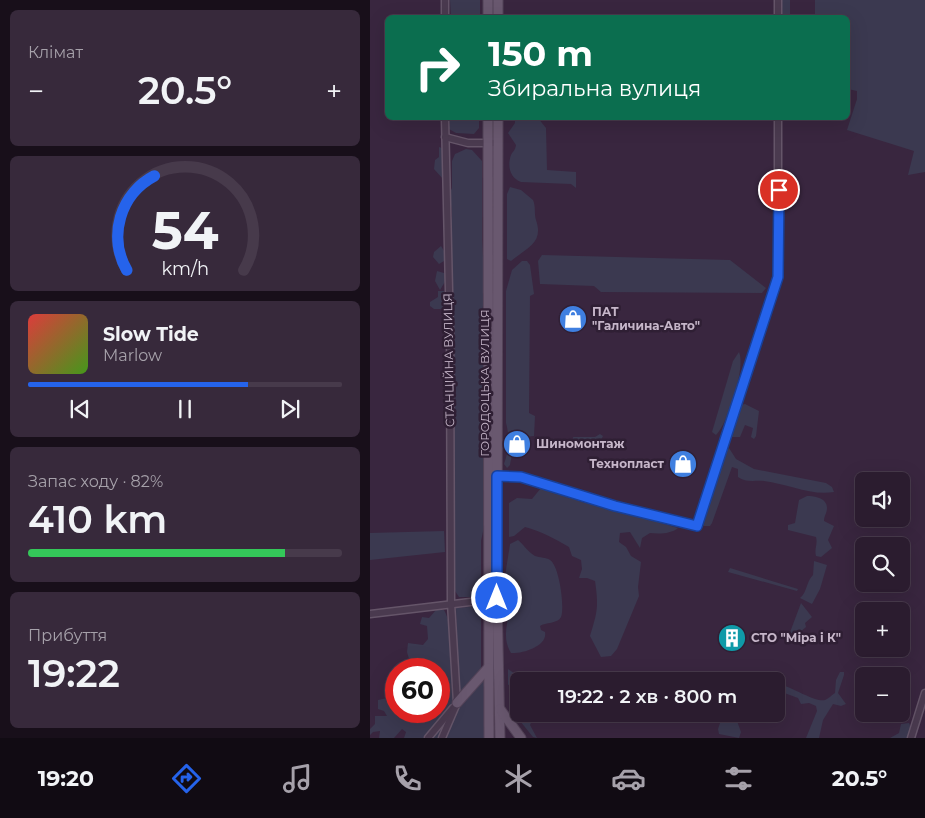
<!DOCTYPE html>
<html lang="uk">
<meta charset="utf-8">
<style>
:root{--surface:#2b1c2f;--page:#37293b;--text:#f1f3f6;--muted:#a6a1aa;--line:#473a4b;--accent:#2563eb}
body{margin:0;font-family:Montserrat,sans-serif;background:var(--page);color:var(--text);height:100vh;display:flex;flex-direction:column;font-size:19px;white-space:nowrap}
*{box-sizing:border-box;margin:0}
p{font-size:16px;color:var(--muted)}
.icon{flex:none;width:28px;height:28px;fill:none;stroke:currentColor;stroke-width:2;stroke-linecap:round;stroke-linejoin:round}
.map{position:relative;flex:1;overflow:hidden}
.side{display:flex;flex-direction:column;gap:10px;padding:10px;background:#180f1a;width:370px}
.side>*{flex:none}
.banner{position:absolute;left:15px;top:15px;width:465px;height:105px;border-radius:8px;box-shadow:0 5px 20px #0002,0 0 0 1px var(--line);background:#0b6e4f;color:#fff;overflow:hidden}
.buttons{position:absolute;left:485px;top:472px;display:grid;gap:10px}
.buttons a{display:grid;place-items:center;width:55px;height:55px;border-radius:8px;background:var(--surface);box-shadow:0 5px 20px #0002,0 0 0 1px var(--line);font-size:25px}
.speed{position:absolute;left:15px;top:658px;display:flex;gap:10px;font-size:25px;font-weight:700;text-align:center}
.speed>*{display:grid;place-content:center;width:65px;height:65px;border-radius:50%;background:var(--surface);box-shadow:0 5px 20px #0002,0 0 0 1px var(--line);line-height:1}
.speed .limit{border:8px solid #d22;background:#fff;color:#111}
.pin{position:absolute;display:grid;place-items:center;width:42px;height:42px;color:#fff;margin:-21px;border:2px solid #fff;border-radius:50%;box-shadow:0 1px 5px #0007}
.me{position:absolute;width:55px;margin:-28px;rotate:0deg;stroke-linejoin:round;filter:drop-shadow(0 0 4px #0008)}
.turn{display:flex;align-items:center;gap:18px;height:105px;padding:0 20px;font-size:22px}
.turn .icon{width:65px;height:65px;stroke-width:2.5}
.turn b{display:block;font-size:35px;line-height:42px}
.big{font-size:38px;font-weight:600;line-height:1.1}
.side .card{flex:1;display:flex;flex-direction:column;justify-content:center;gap:8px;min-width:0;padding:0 18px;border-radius:8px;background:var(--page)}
.side .dial{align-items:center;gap:0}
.dial svg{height:130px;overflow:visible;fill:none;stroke:var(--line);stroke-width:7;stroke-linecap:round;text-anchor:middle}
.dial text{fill:var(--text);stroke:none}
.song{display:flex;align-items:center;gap:15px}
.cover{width:60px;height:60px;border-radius:8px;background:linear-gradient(135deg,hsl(0 70% 55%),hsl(100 70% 35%))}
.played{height:5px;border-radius:2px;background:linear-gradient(90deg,var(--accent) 70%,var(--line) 70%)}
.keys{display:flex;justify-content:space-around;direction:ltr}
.heat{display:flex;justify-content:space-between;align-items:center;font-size:28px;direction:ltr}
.charge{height:8px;border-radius:4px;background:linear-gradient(90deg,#34c759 82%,var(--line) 0)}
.trip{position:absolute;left:140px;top:672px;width:275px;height:50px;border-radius:8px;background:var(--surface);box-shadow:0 5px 20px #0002,0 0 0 1px var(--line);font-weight:600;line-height:50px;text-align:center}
.tabs{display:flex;height:80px;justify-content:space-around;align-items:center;background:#110b13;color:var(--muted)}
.tabs .icon{width:35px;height:35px}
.tabs .on{color:var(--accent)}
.tabs b{font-size:22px;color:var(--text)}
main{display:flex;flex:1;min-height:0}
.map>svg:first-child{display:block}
.green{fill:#3b3950}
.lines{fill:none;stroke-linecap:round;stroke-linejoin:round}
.minor-casing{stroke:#655569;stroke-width:9}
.major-casing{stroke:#534358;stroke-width:11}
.minor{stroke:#4a3a4f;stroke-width:6}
.major{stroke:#69586f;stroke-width:9}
.route-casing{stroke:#184099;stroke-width:12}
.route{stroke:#2563eb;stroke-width:9}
.labels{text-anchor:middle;stroke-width:5;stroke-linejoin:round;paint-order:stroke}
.poi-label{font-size:12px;font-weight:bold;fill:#c6b6c9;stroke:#2f1f34;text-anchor:start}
.street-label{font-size:12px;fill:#c6b6c9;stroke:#2f1f34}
</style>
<main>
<section class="side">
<div class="card"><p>Клімат</p>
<div class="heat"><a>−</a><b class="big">20.5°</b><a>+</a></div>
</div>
<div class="card dial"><svg viewBox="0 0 100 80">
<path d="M14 69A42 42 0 1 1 86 69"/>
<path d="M14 69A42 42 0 0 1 31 11" stroke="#2563eb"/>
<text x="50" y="56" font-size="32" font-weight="700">54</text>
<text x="50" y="72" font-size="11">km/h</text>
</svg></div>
<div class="card">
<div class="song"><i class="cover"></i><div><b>Slow Tide</b><p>Marlow</p></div></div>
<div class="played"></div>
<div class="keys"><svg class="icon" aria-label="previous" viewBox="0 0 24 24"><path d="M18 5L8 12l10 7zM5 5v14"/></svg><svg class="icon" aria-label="pause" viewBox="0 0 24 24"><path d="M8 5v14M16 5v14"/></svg><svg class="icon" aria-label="next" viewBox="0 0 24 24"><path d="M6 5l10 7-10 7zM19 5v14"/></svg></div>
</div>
<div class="card"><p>Запас ходу · 82%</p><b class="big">410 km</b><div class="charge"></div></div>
<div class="card"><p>Прибуття</p><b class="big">19:22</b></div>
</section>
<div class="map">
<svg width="555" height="738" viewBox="0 0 555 738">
<rect width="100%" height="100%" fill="#39263f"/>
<g class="green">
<polygon points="80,0 110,0 110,17 81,17"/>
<rect x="412" y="0" width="8" height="17"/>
<polygon points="445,0 555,0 555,172 538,175 544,151 477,130 487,99 487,91 478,89 478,18 445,17"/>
<polygon points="80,118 109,118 109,128 104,134 86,133 79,129"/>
<path d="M145,118H168L176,128L177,170L206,172V188L201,184L151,182C140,178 137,166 141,155C143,151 145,151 146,145L138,133L145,123Z"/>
<polygon points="69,147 72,148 73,179 64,169 65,160 69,157"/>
<polygon points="96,149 102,150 112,161 112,239 115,293 112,312 116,345 113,367 114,527 111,541 111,593 105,597 89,597 85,591 82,487 82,242 78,234 82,216 80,192 82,188 82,161 85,154"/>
<path d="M140,187L151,190L163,200C166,207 164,214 166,220C174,243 157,248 141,261L137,259V194Z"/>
<polygon points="71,246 76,254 74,261 69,264 63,257 64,252"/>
<polygon points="172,255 360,260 396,288 392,293 231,292 224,286 170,284 168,261"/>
<path d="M152,261H157L160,265L164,294L160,296L159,413L165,416L164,436C147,437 143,449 140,465L137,468L134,464C139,450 140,438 136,423V291L142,270Z"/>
<polygon points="67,271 74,273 76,280 70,290 65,281"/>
<polygon points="68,291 74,291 76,304 74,309 64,309 60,306 60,302 68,297"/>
<path d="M369,352C376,367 358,423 346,435L342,432L363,361Z"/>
<polygon points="375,404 389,411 386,436 384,439 381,437 383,428 375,425 370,437 359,437 370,405"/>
<polygon points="230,434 233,436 230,442 204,444 203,437 225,437"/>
<path d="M359,448L366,459L384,469L456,483L462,487L464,492C441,496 418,484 394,481C385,480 376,483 368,477V469L362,467L342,523L340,526H334L331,523C338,502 344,464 359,448Z"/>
<path d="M171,488L212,502L245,509L308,528C301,534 289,534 280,533L272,538L270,548L260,532L250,533L249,542L256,547L261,556L271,562L268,587L269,596L247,649L241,656L231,657L220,636C227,612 229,608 225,581L217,578H209L212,569L211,560L202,556L199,547C185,539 171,531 155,527L144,536L139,537V503L147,498L162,499Z"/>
<path d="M437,496C445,496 457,498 457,508C457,513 454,516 454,521L464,526L458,540L462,548L451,557L446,556C444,549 448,544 446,537L418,530V525L425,523L429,500Z"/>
<polygon points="74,531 75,552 0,560 0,533"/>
<path d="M148,540C154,545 158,552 165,556C170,558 176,557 180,560C189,565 195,607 191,617C188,624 175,622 170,626L171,630L175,632C178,646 152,654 141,653C131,637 139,623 139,605C139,598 135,593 135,586C135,571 138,559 140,544Z"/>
<path d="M444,561L457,565L450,589L442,604L430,598C437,593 436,582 443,575Z"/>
<polygon points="360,568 428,589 427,591 358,572"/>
<polygon points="431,603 442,617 435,623 436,627 422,639 419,635"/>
<polygon points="111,606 111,672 88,696 86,608"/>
<path d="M66,610H74C84,627 86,674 85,694C83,710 76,724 70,738H62L70,727L61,738H34L36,732L32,729L24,738H9L10,731L3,732L0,735V729L5,724V716H17L14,711L8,709V700L26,696V711H69V669H42L37,652L38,643L53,645L58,639L57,626L50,624L52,617L59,618Z"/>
<polygon points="138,669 148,676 149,681 138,685"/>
<path d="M470,672H474V675L468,693L476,704L471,706L463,704L453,720L449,738H436L447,711L446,706L439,703L431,704L428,698L406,690V683C418,685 446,703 455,700C458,699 462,695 465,693L466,680Z"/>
<polygon points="374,674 401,681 367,681 370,676"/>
<polygon points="116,675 115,738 76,738 88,707"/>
<polygon points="140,698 146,698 149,703 149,714 165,714 160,725 167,738 163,737 142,711"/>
<polygon points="353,714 389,714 390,721 382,722 372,717 367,721 371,732 369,738 349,734 348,729"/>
<polygon points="539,723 541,728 538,738 520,738 529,733 531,724"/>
</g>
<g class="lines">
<defs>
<g id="minor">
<polyline points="75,18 75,0"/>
<polyline points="408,18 408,0"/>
<polyline points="75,137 98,143 128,143"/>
<polyline points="123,476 151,477 245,506 327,526 408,277 408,118"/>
<polyline points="0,614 117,600"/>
<polyline points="58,738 83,708"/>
<polyline points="72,738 87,703 81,603 80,334 75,118"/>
<polyline points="541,738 555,693"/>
</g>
<g id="major">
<polyline points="118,18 118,0"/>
<polyline points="128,18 128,0"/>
<polyline points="118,118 119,738"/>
<polyline points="128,118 127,598 130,738"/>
<polyline points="87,703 118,668"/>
<polyline points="130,709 151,738"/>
</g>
</defs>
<use href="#minor" class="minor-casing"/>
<use href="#major" class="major-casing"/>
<use href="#minor" class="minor"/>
<use href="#major" class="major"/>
</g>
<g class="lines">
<defs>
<polyline id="route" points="127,598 127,476 151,477 245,506 327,526 408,277 409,190"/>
</defs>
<use href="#route" class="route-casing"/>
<use href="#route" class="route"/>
</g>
<defs>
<symbol id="shop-disc" viewBox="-11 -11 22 22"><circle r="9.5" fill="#3f7fe0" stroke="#2f1f34"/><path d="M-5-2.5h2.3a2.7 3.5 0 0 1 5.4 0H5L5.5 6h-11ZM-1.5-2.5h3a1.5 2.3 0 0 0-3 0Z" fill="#fff"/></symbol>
<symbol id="building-disc" viewBox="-11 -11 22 22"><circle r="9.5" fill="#0f9aa8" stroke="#2f1f34"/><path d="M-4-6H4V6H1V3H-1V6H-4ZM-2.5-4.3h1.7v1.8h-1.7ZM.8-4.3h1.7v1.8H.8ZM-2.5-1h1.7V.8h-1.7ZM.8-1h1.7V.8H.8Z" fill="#fff"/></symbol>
</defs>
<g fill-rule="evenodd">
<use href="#shop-disc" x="187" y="303" width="32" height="32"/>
<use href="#shop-disc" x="131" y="428" width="32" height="32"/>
<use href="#shop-disc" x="297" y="448" width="32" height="32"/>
<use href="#building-disc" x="346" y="622" width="32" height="32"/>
</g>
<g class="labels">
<g class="poi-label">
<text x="222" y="316">ПАТ<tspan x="222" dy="14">"Галичина-Авто"</tspan></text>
<text x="166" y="448">Шиномонтаж</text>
<text x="294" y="468" text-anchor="end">Технопласт</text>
<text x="381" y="642">СТО "Міра і К"</text>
</g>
<g class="street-label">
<text transform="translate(79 360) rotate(-91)" y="4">СТАНЦІЙНА ВУЛИЦЯ</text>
<text transform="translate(115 383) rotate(-90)" y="4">ГОРОДОЦЬКА ВУЛИЦЯ</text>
</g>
</g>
</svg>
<div class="buttons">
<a><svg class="icon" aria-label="sound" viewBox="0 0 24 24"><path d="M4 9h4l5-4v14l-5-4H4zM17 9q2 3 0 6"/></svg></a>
<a><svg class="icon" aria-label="search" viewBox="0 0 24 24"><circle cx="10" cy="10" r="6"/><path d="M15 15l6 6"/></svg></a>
<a>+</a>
<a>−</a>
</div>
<div class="speed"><div class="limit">60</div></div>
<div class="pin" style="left:409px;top:190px;background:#d93025"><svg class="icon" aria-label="arrive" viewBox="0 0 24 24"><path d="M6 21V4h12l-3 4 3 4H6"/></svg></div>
<svg class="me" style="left:127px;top:598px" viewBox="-20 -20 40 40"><circle r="17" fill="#2563eb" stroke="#fff" stroke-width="3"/><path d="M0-11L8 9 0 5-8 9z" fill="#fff"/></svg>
<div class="trip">19:22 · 2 хв · 800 m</div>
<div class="banner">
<div class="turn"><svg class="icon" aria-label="right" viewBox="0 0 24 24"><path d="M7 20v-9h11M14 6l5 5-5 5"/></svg><div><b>150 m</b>Збиральна вулиця</div></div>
</div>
</div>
</main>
<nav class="tabs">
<b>19:20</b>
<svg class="icon on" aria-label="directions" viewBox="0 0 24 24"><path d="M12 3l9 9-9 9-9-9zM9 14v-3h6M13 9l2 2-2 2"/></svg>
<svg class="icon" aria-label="music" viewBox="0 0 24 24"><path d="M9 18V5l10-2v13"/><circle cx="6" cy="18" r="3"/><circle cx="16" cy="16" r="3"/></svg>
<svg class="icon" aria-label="phone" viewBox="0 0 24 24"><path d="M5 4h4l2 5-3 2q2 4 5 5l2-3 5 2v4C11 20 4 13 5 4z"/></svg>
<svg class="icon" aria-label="climate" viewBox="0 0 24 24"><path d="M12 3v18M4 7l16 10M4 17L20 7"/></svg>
<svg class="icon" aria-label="car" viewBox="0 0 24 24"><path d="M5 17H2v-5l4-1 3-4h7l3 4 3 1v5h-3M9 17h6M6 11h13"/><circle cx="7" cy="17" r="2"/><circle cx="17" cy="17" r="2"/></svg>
<svg class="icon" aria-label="filters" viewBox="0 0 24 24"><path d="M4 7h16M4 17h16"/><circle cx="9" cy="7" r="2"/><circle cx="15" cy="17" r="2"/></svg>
<b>20.5°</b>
</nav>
